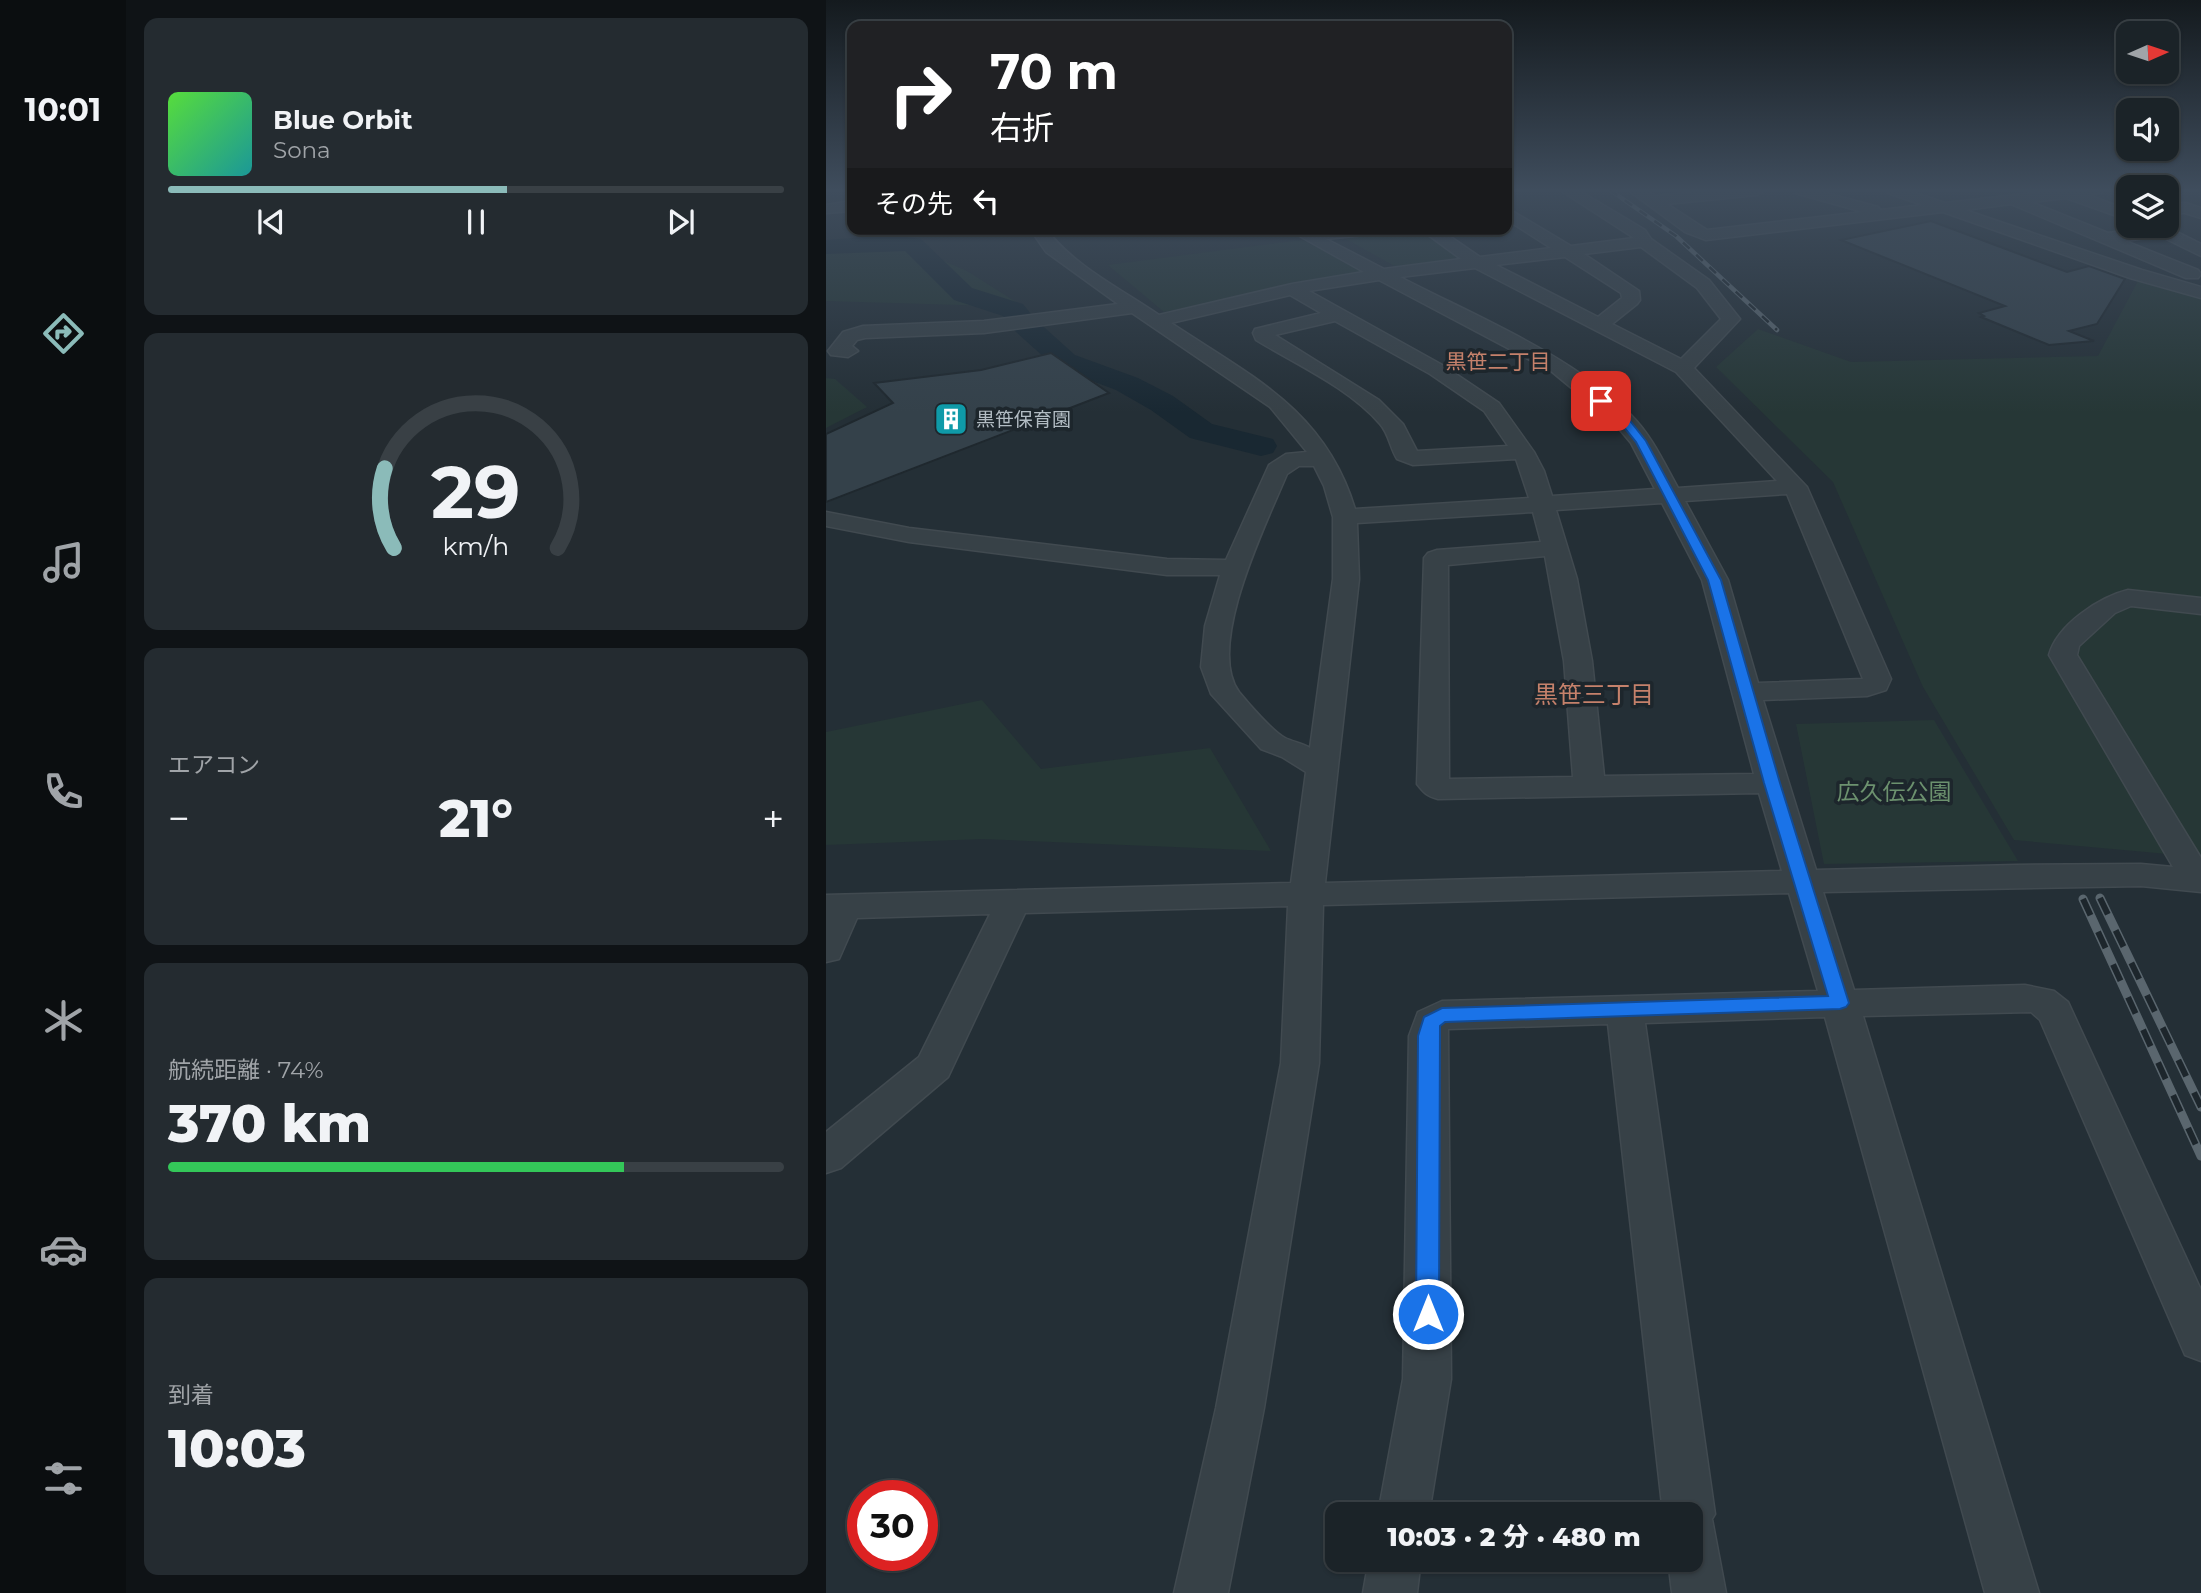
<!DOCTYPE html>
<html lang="ja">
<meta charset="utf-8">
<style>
:root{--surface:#1b2328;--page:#242b30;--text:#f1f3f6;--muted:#a0a4a8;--line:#394045;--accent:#8bbbb9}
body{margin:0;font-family:Montserrat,"Noto Sans JP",sans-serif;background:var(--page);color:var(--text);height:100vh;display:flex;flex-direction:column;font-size:26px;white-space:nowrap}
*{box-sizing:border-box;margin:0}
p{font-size:23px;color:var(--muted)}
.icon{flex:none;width:38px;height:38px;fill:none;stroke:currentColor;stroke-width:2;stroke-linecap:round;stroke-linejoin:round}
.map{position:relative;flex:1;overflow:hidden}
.drawer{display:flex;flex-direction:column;gap:18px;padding:18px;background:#0f1316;width:700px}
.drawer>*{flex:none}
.banner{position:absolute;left:21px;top:21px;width:665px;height:214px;border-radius:14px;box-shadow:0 2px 5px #0004,0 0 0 2px var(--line);background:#202124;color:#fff;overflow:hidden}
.needle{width:46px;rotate:87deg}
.fabs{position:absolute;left:1290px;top:21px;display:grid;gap:14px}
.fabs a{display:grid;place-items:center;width:63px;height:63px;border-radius:14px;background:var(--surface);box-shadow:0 2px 5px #0004,0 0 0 2px var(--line);font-size:35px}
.speed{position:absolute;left:21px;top:1480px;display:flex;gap:14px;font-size:35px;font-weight:700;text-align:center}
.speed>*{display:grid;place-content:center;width:91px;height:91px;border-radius:50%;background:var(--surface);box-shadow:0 2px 5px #0004,0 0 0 2px var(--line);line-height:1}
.speed .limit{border:10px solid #d22;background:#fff;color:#111}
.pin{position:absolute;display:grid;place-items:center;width:60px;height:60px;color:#fff;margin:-30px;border-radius:14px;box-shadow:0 4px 10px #0006}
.me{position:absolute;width:77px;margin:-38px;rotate:0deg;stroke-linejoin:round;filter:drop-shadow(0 0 5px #0008)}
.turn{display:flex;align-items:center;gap:24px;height:147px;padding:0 28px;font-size:32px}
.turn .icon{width:91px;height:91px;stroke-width:2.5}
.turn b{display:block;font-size:49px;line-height:60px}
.then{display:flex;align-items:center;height:66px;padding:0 28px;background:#0003;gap:14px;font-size:26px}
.big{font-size:52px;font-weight:800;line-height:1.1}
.drawer .tile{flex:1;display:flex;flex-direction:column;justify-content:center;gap:10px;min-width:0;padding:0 24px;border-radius:14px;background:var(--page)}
.drawer .dial{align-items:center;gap:0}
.dial svg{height:182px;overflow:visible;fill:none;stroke:var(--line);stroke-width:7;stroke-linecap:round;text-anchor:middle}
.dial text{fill:var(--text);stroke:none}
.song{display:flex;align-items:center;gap:21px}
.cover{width:84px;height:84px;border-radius:10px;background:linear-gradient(135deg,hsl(110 70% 55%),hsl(180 70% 35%))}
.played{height:7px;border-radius:4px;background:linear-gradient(90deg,var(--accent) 55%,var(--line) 55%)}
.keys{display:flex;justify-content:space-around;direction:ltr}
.heat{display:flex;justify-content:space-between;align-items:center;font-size:38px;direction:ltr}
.charge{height:10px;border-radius:5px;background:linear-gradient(90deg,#34c759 74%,var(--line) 0)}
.trip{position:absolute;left:499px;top:1502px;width:378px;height:70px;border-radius:14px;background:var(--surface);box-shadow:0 2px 5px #0004,0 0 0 2px var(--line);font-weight:800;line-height:70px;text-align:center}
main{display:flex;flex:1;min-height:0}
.menu{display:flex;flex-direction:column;width:126px;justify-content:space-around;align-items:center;background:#0b0e10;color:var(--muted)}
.menu .icon{width:49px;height:49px}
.menu .on{color:var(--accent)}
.menu b{font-size:32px;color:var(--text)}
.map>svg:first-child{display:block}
.green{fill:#263736}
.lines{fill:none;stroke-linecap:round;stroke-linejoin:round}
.river{fill:#192832;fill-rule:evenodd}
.building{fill:#34414a;stroke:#1f282e;stroke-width:2}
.minor-casing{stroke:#414a50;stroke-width:3}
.minor{fill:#374147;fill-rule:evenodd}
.rail-far1-casing{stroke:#5a666e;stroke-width:4.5}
.rail-casing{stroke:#5a666e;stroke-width:9}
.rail-far1{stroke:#1d262c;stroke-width:2.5;stroke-dasharray:9;stroke-linecap:butt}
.rail{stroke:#1d262c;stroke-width:6;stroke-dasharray:18;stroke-linecap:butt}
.route{fill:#1a73e8;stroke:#114b97;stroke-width:2}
.labels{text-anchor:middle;stroke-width:7;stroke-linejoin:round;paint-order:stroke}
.far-poi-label{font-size:19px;fill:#b2bcc3;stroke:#1d262c;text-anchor:start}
.far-neighbourhood-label{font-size:21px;fill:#c5816b;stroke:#1d262c}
.park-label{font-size:23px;fill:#6c916e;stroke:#1d262c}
.neighbourhood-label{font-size:24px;fill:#c5816b;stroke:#1d262c}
</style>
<main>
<nav class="menu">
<b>10:01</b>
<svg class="icon on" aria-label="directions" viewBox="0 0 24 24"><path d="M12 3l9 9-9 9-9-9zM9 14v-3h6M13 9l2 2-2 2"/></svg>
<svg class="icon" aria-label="music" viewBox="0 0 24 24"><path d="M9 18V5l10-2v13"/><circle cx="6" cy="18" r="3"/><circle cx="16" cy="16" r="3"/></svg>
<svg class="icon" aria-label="phone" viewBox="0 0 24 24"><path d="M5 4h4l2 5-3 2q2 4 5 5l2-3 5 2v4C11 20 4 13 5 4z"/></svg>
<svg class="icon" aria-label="climate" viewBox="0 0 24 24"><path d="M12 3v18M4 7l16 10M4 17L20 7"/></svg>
<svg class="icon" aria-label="car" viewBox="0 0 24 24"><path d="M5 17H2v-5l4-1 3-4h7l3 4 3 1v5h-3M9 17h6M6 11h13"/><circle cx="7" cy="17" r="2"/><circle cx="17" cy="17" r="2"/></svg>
<svg class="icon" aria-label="filters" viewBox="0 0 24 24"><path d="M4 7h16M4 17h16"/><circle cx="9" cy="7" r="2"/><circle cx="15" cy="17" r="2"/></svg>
</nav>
<section class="drawer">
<div class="tile">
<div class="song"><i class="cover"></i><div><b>Blue Orbit</b><p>Sona</p></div></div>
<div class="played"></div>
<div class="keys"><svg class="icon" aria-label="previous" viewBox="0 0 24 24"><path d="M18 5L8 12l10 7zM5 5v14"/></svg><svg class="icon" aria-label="pause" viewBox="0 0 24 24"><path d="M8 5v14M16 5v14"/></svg><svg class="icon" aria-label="next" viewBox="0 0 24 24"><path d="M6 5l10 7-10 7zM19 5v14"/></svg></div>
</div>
<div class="tile dial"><svg viewBox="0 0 100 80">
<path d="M14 69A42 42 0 1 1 86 69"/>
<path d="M14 69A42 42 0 0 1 10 34" stroke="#8bbbb9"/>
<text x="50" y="56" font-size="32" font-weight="700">29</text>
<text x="50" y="72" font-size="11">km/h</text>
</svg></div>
<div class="tile"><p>エアコン</p>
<div class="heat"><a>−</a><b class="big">21°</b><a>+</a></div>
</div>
<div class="tile"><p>航続距離 · 74%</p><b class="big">370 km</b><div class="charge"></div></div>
<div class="tile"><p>到着</p><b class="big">10:03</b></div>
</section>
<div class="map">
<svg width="1375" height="1593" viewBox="0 0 1375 1593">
<rect width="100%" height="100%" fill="#242f36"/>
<g class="green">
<polygon points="559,229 603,229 651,259 572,268 513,235"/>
<polygon points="476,240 541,272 338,312 282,265"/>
<polygon points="0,246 92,250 141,271 198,307 0,301"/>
<polygon points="1313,279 1375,296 1375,857 1188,840 1097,687 1007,482 890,367 932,329 1025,362 1272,356"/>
<polygon points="0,378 9,379 41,407 0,428"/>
<polygon points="156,700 215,769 384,748 445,851 157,839 0,845 0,732"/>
<polygon points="1108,720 1192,861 998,864 970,724"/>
</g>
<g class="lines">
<polygon class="river" points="66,235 95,239 146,288 197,304 209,319 249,355 312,378 347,396 386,424 447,439 451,446 447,453 435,456 364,438 325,410 290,390 229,367 189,331 177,316 128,300 79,251 0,254 0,240"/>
</g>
<g class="building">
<polygon points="1105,221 1241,272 1263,266 1299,279 1271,324 1243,331 1268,341 1223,345 1155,317 1158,316 1153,313 1179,306 1015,240"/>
<polygon points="225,353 283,393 0,502 0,434 67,403 48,383 155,370"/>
</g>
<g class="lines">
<defs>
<g id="minor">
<path d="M734,190H752L819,230L825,239L883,280L914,319L868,368L981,487L1065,679L1060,690L1041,696L937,700L990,870L1190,865L1315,864L1347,867L1223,655C1231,625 1273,597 1302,590L1375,598V614L1305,606L1289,613L1253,646L1251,655L1375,858V892L1315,886L997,892L1028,990L1199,985L1228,991L1242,1002L1375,1290V1361L1359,1355L1214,1020L1205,1012L1037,1016L1213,1593H1159L999,1017L819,1023L889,1514L886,1519L900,1593H846L842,1559H864V1514H837L782,1024L622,1029L625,1379L603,1514H552L577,1379L583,1036L592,1012L616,1001L992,991L963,893L497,905L493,1063L438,1408L402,1593H348L390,1408L455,1063L462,906L199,913L122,1077L15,1168L0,1173V1132L93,1057L164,914L31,918L13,959L0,962V895L465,883L480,772L456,757L435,749L385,694L375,667L379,626L394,575H341L83,542L0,526V512L83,528L341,559L400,560L443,465L460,454L481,452L444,407L306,313L158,333L39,338L31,340L26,346L32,351L22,357L5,355L2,351L17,332L37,326L158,321L292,304L220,252L204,229H220C248,266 295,289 333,315L466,284L538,272L461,229H556L548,234L500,239L558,269L635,259L594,229H613L654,257L725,248L681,220V208L745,246L808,238ZM815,247L871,288L895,319L855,359L786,324L811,304L814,300L813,291L758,254ZM739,257L795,293L796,298L772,317L670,265ZM649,268L850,372L951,481L852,488C838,463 826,436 805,415C746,355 649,316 574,277ZM553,280L725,371L789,424L805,443L829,489L726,496L718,471L708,452L673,403L618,366L483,291ZM464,295L495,313L429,329L427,333L430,340C471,365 523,388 554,424C563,434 564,448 571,459L587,465L690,459L703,498L529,509C499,410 425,376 345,323ZM509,321L604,374L658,411L682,446L591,451L577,424L553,400L449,335ZM473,466H488L498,486L507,517V579L484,748C476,743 467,742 459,738C447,732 422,703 413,692C379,646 441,522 461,474ZM961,494L1037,679L932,683L902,580L859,501ZM836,503L876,580L928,774L778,776L766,661L751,579L730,510ZM707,512L715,542L611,550L602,553L598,558L591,784C598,793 601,796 612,799L933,793L956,871L499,883L533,579L531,523ZM719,556L738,661L747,777L623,779L622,565Z"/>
<polygon points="802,190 820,190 830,196 893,190 938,190 931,195 841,204 881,230 1037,212 969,193 967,190 989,190 1052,207 1055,210 1097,205 1062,193 1060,190 1080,190 1119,203 1234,190 1277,190 1275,193 1262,195 1302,210 1302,220 1240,198 1205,202 1282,233 1321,228 1319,226 1339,226 1375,244 1375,256 1334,236 1299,241 1372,270 1375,274 1372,278 1360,278 1185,204 1139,210 1316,270 1375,287 1375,298 1304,278 1117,212 880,240 859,232"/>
<polygon points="26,201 26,211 0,213 0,205"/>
<polygon points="1340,203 1360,203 1375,208 1375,218 1359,213 1340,213"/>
<polygon points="543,1559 595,1559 591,1593 537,1593"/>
</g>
</defs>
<use href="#minor" class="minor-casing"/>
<use href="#minor" class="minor"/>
<defs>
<polyline id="rail-far1" points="784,190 850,236 951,330"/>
<g id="rail">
<polyline points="1274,898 1375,1107"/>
<polyline points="1257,899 1375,1156"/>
</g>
</defs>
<use href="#rail-far1" class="rail-far1-casing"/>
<use href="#rail" class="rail-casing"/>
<use href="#rail-far1" class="rail-far1"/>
<use href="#rail" class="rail"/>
</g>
<linearGradient id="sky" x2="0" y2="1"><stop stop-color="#141a1e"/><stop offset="0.46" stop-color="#3f4d5d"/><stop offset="1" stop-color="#3f4d5d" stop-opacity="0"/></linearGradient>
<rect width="1375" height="413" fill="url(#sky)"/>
<polygon class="route" points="771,399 779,399 801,417 820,441 895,580 954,783 1023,1003 1020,1007 1014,1009 619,1022 614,1026 613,1314 610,1321 602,1324 594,1321 590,1314 592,1036 598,1017 616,1008 1002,996 938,783 882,580 810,442 793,421 771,403"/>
<defs>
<symbol id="building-square" viewBox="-11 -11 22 22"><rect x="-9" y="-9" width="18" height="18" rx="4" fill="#0f9aa8" stroke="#1d262c"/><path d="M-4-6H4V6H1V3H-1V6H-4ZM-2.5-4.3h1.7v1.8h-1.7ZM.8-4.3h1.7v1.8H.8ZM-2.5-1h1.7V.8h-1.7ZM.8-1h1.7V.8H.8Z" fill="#fff"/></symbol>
</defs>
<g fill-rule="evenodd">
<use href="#building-square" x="106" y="400" width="38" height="38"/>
</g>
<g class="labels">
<g class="far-poi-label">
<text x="150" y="426">黒笹保育園</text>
</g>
<g class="far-neighbourhood-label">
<text x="672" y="369">黒笹二丁目</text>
</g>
<g class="park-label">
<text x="1068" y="800">広久伝公園</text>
</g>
<g class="neighbourhood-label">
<text x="768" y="703">黒笹三丁目</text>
</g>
</g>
</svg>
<div class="fabs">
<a><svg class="needle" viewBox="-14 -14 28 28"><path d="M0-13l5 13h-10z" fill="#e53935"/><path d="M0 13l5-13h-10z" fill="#a0a4a8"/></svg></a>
<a><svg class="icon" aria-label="sound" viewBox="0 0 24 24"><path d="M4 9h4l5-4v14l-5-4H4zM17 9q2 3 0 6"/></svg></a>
<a><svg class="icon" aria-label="layers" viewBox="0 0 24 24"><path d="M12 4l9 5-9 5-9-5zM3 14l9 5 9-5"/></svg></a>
</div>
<div class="speed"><div class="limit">30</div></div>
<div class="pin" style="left:775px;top:401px;background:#d93025"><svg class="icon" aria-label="arrive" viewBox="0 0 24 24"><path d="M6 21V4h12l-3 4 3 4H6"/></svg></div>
<svg class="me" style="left:602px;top:1314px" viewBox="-20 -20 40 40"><circle r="17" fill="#1a73e8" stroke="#fff" stroke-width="3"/><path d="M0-11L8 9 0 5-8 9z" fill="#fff"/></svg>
<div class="trip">10:03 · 2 分 · 480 m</div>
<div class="banner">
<div class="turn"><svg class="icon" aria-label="right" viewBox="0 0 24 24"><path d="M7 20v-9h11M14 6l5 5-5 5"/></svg><div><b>70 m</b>右折</div></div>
<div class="then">その先<svg class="icon" aria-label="left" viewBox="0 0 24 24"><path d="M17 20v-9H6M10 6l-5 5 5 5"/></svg></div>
</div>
</div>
</main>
